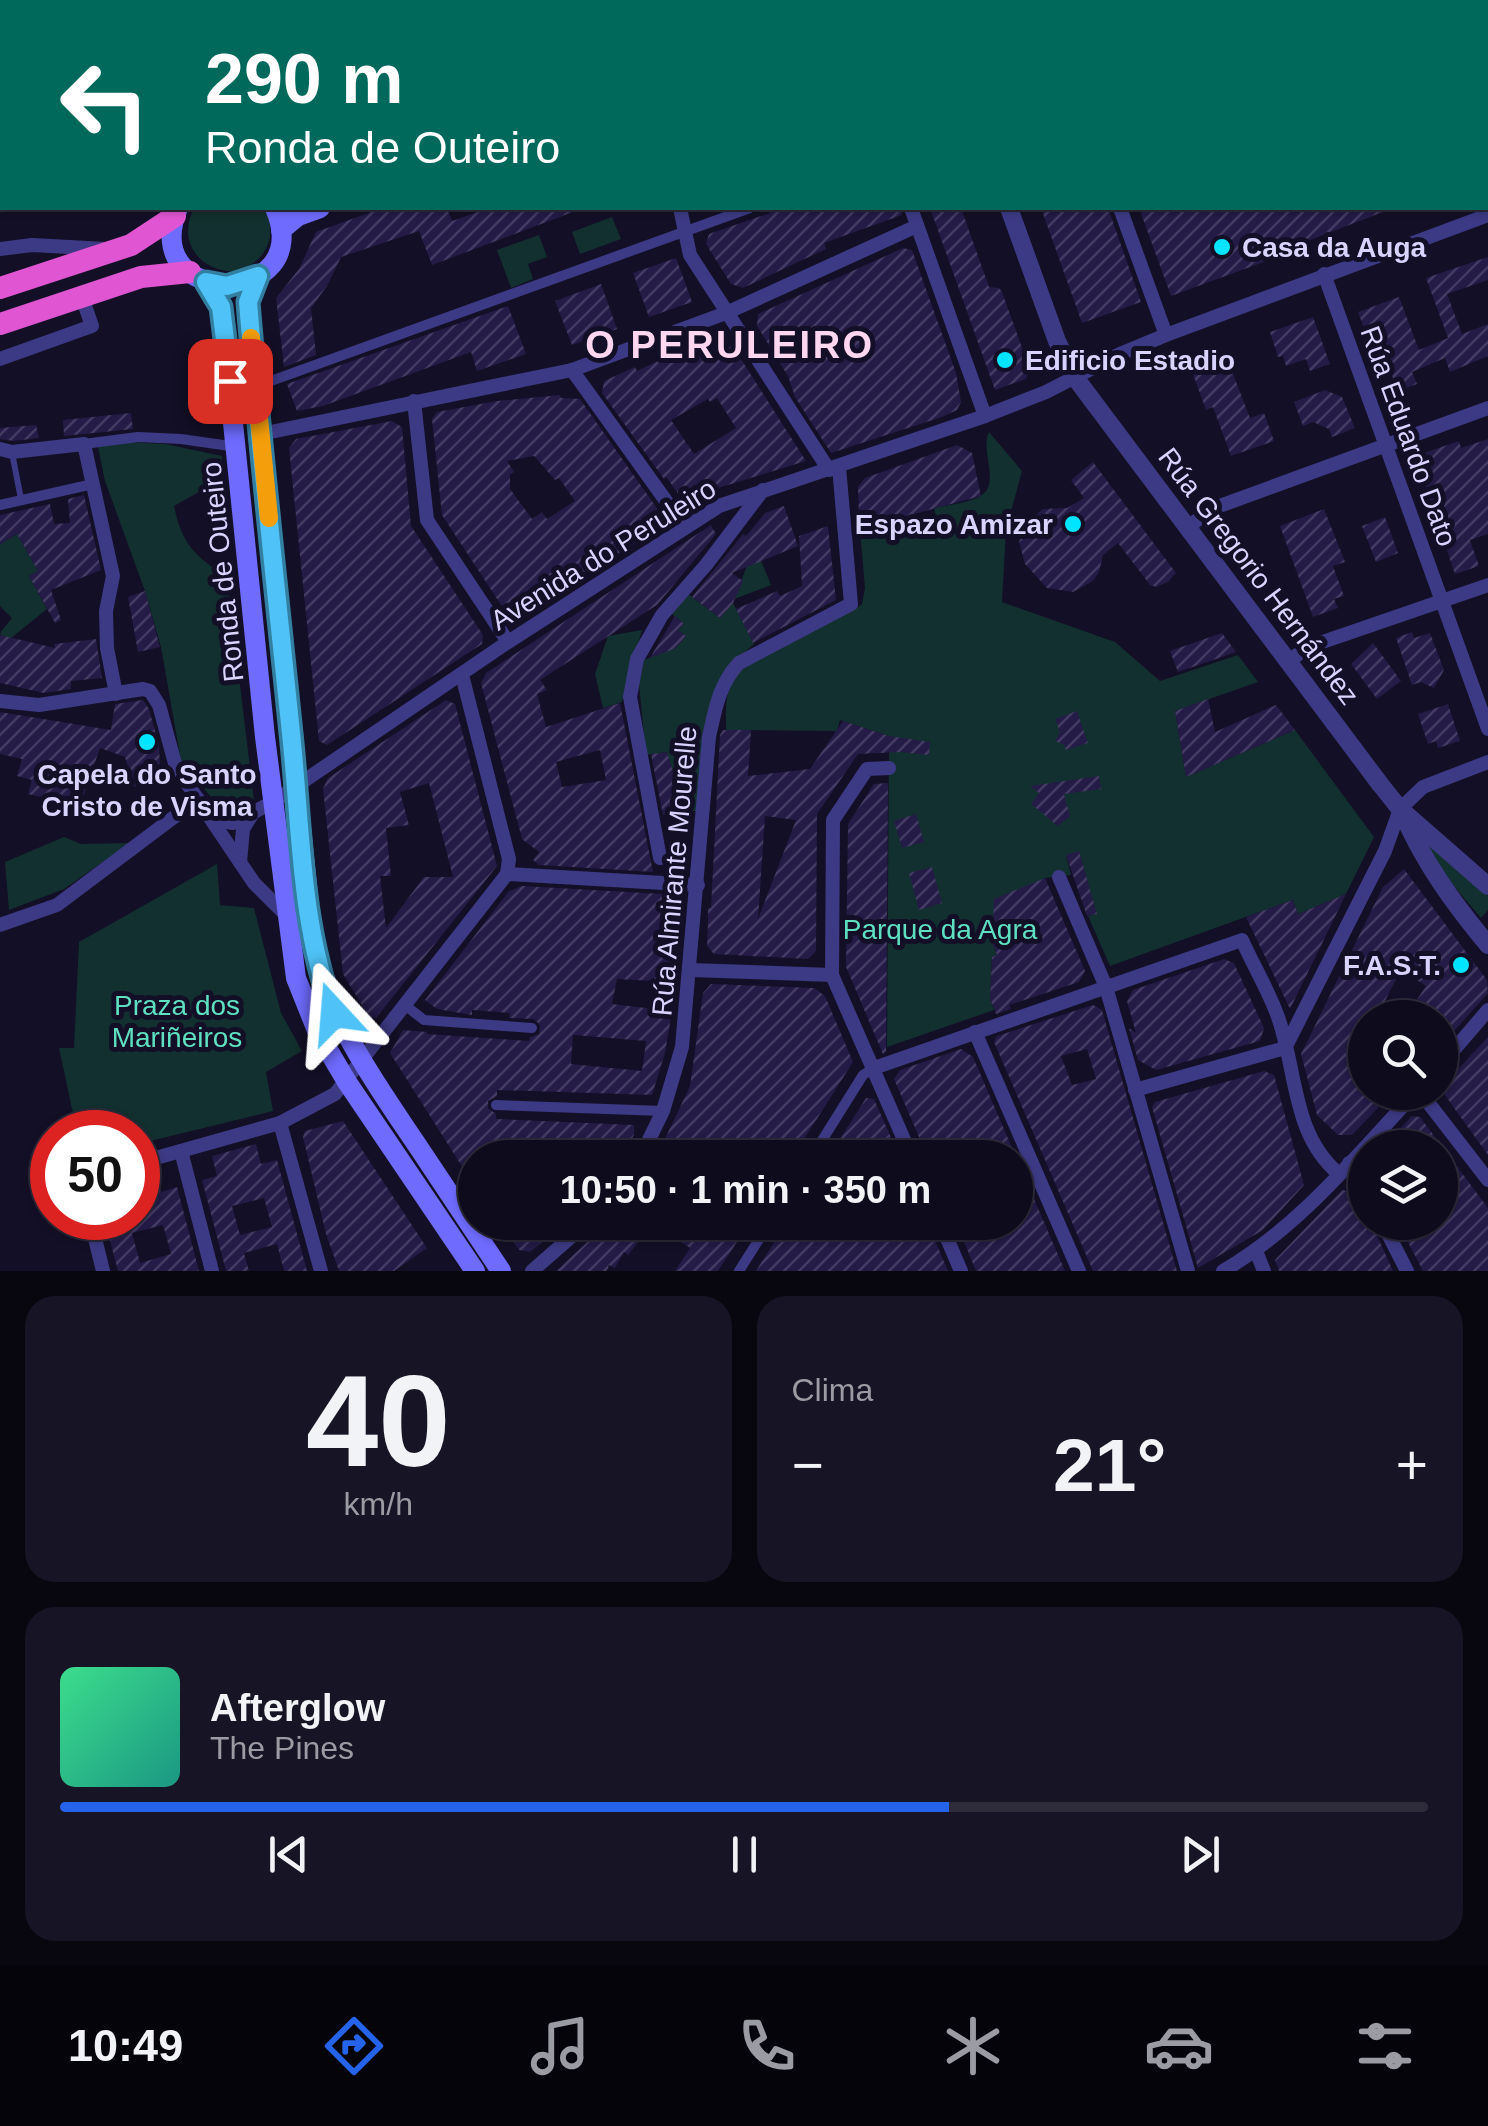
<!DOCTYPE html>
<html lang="es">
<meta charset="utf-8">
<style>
:root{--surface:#0e0b1c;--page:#171425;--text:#f1f3f6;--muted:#9b9ba3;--line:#2e2b3b;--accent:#2563eb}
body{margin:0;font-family:Helvetica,sans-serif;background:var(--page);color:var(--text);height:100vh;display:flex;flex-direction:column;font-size:38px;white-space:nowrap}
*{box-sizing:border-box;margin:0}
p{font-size:32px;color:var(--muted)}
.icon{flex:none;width:55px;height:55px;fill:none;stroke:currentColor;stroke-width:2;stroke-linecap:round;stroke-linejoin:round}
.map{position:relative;height:1271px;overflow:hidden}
.details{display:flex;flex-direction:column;gap:25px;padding:25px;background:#08060f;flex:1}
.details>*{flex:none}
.guide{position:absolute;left:0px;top:0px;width:1490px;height:210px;box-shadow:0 2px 8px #0004,0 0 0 2px var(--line);background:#00695c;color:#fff;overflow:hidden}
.buttons{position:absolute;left:1348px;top:1000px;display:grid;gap:20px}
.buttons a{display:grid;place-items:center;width:110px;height:110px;border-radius:50%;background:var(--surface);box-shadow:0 2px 8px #0004,0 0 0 2px var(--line);font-size:50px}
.speed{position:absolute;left:30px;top:1110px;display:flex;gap:20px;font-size:50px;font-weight:700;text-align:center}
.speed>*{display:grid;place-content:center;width:130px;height:130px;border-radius:50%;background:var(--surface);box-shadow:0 2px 8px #0004,0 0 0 2px var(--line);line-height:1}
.speed .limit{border:15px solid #d22;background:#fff;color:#111}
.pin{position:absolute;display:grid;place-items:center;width:85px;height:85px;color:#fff;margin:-42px;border-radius:20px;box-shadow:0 5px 15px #0006}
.me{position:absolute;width:110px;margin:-55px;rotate:341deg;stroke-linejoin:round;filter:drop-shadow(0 0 8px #0008)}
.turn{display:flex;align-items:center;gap:35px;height:210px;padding:0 40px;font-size:45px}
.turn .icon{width:130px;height:130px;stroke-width:2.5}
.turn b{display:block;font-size:70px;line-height:85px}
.big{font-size:75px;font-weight:700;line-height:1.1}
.details .tile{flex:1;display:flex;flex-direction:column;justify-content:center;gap:15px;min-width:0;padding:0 35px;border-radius:30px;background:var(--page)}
.details .dial{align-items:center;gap:0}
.dial b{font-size:130px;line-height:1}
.song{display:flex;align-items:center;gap:30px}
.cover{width:120px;height:120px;border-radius:15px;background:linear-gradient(135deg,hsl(150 70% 55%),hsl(170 70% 35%))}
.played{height:10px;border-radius:5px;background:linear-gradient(90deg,var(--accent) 65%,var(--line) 65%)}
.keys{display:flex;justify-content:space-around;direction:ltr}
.heat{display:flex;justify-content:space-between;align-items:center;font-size:55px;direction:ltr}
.details .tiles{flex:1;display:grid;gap:25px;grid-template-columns:1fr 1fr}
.tile:last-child{grid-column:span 2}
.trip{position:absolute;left:458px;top:1140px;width:575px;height:100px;border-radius:50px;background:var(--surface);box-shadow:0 2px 8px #0004,0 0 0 2px var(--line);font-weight:700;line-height:100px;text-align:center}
.tabs{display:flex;height:160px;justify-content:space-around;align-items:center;background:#06040b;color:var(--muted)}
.tabs .icon{width:70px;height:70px}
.tabs .selected{color:var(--accent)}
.tabs b{font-size:45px;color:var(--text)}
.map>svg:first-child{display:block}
.green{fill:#12302f}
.building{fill:url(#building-hatch);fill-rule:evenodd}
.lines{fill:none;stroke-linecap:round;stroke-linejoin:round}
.service{stroke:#3d3a85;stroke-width:6}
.pedestrian{stroke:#3d3a85;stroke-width:10}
.minor{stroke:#3d3a85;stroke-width:14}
.tertiary{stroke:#3d3a85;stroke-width:18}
.secondary{stroke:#6f6bff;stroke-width:20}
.trunk{stroke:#e055d1;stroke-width:22}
.route-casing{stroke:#337fa1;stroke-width:25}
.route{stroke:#4fc3f7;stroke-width:18}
.slow{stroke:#f59e0b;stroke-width:18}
.poi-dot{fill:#00e5ff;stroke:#130f26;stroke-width:4}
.labels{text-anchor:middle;stroke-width:10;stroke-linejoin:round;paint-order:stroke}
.poi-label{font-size:28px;font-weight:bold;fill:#d9d4ff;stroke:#130f26;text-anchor:start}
.street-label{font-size:28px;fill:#d9d4ff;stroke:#130f26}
.park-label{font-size:28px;fill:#5fe0c0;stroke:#130f26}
.district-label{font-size:38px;font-weight:bold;letter-spacing:2.5px;fill:#ffd6f0;stroke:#130f26}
</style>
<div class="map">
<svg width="1488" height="1271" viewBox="0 0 1488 1271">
<defs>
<pattern id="building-hatch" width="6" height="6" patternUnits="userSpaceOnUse" patternTransform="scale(2.5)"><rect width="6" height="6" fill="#241b47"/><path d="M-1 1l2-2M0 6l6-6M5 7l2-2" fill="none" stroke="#433b63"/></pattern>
</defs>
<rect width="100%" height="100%" fill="#130f26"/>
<g class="green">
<polygon points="0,0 166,0 166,2 2,2 0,146"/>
<polygon points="1064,0 1402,0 1403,2 1065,2"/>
<path d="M194,208H265C278,235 267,261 238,271C201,274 176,242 194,208Z"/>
<polygon points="612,217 621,239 580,254 572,232"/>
<polygon points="539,235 547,257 528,264 533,279 511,288 497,250"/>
<path d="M989,432L1022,471L1006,530L1002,602L1115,642L1160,681L1238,655L1258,682L1175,711L1186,777L1295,730L1374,837L1346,894L1298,914L1293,900L1110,966L1088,916L1096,913L1079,852L1066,855L1071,875L1045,878L992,942L997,955L992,957L990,999L994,1010L887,1047L889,736L840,720L837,731L726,730C726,712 724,691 736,676C754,652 833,625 862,604L865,588L859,518L892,515L899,533L937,520L934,508C947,505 970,503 982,495C1000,482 980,450 989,432Z"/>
<path d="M125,442L165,444L222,456L224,489L206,488L174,506C182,545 195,556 227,577L254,801L231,812L216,803L181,761L161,647L145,591L105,481L98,447Z"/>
<polygon points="749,531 771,585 734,599 750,558"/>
<polygon points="17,534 38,571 29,576 47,609 6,642 0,633 12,618 0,606 0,544"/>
<polygon points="688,594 720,618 732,601 754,644 727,668 697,811 687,812 682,799 688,798 686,783 677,784 667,752 646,755 639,684 644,660 676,647 686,636 678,630 683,623 672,614"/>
<polygon points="642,630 622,702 603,708 595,674 608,636"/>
<polygon points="1416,834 1488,896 1488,910 1481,918 1447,878"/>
<polygon points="64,837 81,844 130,843 64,889 9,910 5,862"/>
<polygon points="217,864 220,905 254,908 281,1013 302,1051 266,1072 273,1111 138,1144 138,1132 77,1132 59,1048 74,1048 79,942"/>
</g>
<g class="building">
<polygon points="382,208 447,208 452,221 489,208 581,209 432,265 419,231 341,257 327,286 311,308 316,355 284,367 276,298 299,269 316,232"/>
<polygon points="784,208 901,208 902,215 824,243 826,249 743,288 731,284 706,244 709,234"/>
<polygon points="930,208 961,208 989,287 999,288 1002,292 1030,370 1026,379 995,390"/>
<polygon points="1041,208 1108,208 1141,302 1082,323"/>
<polygon points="1139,208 1390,208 1391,209 1271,255 1272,259 1171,296"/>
<polygon points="903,248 912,250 956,373 961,402 957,410 942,417 831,453 795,397 788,376 757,326 758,314"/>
<polygon points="1488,257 1488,280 1447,294 1462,334 1488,324 1488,356 1450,372 1445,358 1412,372 1417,384 1398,391 1381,347 1372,351 1358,312 1399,297 1419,350 1448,338 1426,278"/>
<polygon points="676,258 692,302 649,317 633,273"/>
<polygon points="601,284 617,329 572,345 555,301"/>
<polygon points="508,306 526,354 477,371 471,352 323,406 297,411 287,384"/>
<polygon points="1313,317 1330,364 1310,371 1306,359 1286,366 1283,356 1278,357 1270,332"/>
<path d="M715,334L724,349L732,345L806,461L718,488L696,502L683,500L666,477L664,479L602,393L604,381L635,367L637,371ZM717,398L736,428L694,454L671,420L708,399L710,402Z"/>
<polygon points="1225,353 1250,418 1264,413 1274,441 1231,456 1213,407 1206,410 1190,366"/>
<polygon points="1325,390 1342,397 1355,428 1332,437 1329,429 1313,422 1303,426 1294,402"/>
<path d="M560,395L561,398L580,399L663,517L662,525L520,619L509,617L442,515L432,419L437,412L497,401ZM534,456L555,480L559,478L575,501L547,519L542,512L532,519L510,489V475L514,472L507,461Z"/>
<polygon points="131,413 133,429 64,436 63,420"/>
<polygon points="392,421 402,427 411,526 483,635 482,644 327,745 319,741 289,448 296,439"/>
<polygon points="36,425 39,438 13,441 0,439 0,428"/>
<polygon points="1488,439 1488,534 1470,540 1479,566 1455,574 1415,456 1459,441 1461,448"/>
<polygon points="957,445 972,453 981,496 914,514 919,526 899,533 892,515 859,518 858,487 865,478"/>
<polygon points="1093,462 1176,573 1168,582 1156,587 1150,585 1118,543 1103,555 1099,572 1093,581 1073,592 1047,588 1025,564 1019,542 1025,524 1043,509 1067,508 1084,498 1071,480"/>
<polygon points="84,495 101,570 51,590 61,620 55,623 29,576 38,571 17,534 0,544 0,515 50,504 54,524 70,523 68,499"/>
<polygon points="784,506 798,546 732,573 743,581 733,603 720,618 692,597 743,534 746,536 765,513"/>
<polygon points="1324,509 1345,562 1333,566 1344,596 1334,599 1338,608 1313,617 1280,526"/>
<polygon points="1385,517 1398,553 1376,562 1362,526"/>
<path d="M711,525L716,534L657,605L540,680L547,690L537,694L546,727L620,703L653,872L539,865L533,860L539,852L522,839L481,683L486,673ZM600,750L606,780L562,787L556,762Z"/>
<polygon points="828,526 836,600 753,643 736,609 777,591 780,596 802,586 799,536"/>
<polygon points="145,591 160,647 138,652 128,597"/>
<polygon points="675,616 684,624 678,630 686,636 676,648 650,658"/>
<polygon points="1412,632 1414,638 1430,633 1444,670 1434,688 1421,682 1412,685 1396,638"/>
<polygon points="1222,633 1236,652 1178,672 1170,651"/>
<polygon points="0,635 55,648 54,644 96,639 102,678 71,681 71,689 44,693 0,683"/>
<polygon points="1373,643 1401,681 1377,699 1351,664"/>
<polygon points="1208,699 1215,732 1276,705 1295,730 1186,777 1175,711"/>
<polygon points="143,700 149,709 159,745 160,768 143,763 148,782 134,787 125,757 100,748 80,806 28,794 32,780 17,776 22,759 0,754 0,712 111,730 115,704"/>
<path d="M446,700L455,704L497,866L376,1018L369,1017L343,974L323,789L328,778ZM429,783L453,877H424L386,928L380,876H391L386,828L409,825L400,792Z"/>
<polygon points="1448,704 1460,741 1438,748 1436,741 1428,744 1418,714"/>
<polygon points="1077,711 1088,743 1066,750 1064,745 1055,741 1060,732 1055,719"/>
<path d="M843,721L889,736L930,742L929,755L901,752L858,754L817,814L816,951L808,959L714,954L707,946L708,922V908H711L720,735L723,730H751L748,776L810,769ZM765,816L796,820L758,919Z"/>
<polygon points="667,752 677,784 686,782 687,812 663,815 651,754"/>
<polygon points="1099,776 1101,789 1064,794 1070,816 1058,826 1031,804 1039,793 1030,786"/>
<polygon points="888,783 886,1052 883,1054 846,967 848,824 874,784"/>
<polygon points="916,814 924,842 902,848 894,821"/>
<polygon points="1079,851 1097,914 1087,916 1066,855"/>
<polygon points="932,867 942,903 919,910 909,873"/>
<polygon points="1404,869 1487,980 1488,993 1440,1047 1440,1018 1405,1018 1426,986 1401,969 1382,1007 1403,1018 1365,1018 1365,1092 1393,1092 1352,1135 1338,1135 1317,1115 1301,1054 1383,887"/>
<polygon points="1045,878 1085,971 1079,982 1009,1005 1011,1009 996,1014 990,999 992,957 997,955 992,942 994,899"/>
<path d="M522,886L680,895L673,982L617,979L612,1004L672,1011L665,1053L652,1095L497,1090V1096L488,1101V1108L496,1114V1119L634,1125V1135L621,1158H580L586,1150H534L524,1158H475V1187L390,1053L403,1030L427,1032V1034L529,1041L530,1037L539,1034L540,1025L534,1019L509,1018L510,1013L472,1010V1015L437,1009L425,1000L509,891ZM573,1035L646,1041L642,1071L571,1064Z"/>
<polygon points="1346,894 1332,923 1290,1009 1246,917 1293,900 1298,914"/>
<polygon points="1224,959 1234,963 1264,1028 1260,1041 1156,1070 1138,1060 1129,1028 1136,1033 1127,1001 1133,990"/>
<polygon points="711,984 814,988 825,996 853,1062 792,1158 656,1158 690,1086 703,993"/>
<path d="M1093,1005L1102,1010L1177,1271H1093L994,1042L997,1036ZM1087,1049L1096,1079L1072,1085L1061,1056Z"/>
<polygon points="1488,1037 1488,1155 1444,1094 1446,1082"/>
<polygon points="961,1049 973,1057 1065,1271 976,1271 956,1222 1015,1222 1015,1158 983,1158 981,1153 965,1158 928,1158 894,1079 900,1070"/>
<polygon points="1264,1071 1274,1075 1304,1185 1263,1230 1198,1268 1152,1107 1155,1102"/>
<polygon points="866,1098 874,1099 900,1158 828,1158"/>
<polygon points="1412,1116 1420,1117 1488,1208 1488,1271 1423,1271 1398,1223 1394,1222 1440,1222 1440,1148 1382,1148"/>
<polygon points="343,1121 427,1248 394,1271 339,1271 326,1234 303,1137 305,1131"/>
<path d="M256,1144L261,1164L277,1160L307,1271H284L277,1244L244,1253L249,1271H226L202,1180L217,1176L212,1156ZM264,1198L272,1227L240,1235L232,1206Z"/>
<path d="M155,1171L161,1192L177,1187L199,1271H118L104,1218H138V1176ZM163,1225L171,1254L140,1263L132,1233Z"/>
<polygon points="1342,1190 1352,1192 1365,1222 1371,1222 1393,1271 1279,1271 1275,1260"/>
<polygon points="500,1222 566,1222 530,1252 519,1250"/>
<polygon points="609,1222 750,1222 718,1271 675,1271 690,1248 653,1224 628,1255 624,1252 615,1268 609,1265 607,1271 556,1271"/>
<polygon points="787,1222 927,1222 948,1271 756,1271"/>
</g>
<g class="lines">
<polyline class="service" points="12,453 21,499"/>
<g class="pedestrian">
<polyline points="257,386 750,208"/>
<polyline points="84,444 138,437 181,439 237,447"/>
<polyline points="0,505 93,484"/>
<polyline points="406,1006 424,1020 532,1028"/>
<polyline points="496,1105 663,1111"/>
<polyline points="811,1158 863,1075 874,1068"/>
<polyline points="739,1271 770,1222"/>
</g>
<g class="minor">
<polyline points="1045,0 1045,2"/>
<polyline points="680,208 690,255 829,470"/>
<polyline points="911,208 985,416"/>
<polyline points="1120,208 1166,335"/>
<polyline points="0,249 32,245 106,249"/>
<polyline points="1324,274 1488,729"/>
<polyline points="0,359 92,326 82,297"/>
<polyline points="572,370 684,526"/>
<polyline points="414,401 427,520 508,642"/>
<polyline points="261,434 572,370 726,313 917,226"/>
<polyline points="0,449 12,452 84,444 113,576 106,611 107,648 116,694"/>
<polyline points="1189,526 1214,508 1488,408"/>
<polyline points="1289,661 1308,647 1488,585"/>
<polyline points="462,675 509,859 507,874"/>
<polyline points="0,701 39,705 143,689 150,691 159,705 176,767 254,883 287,916"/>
<polyline points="889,768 867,769 833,820 832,975 912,1158"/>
<polyline points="212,819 233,823 273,802 508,642 719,506 985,416 1046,392 1120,354 1166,335 1488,215"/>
<polyline points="660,858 630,697 637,659 662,615 706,565 763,490"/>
<polyline points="240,862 243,829 251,816"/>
<polyline points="1059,877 1106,987 1188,1271"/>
<polyline points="0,925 57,905 198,799"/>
<polyline points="691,970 832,975"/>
<polyline points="975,1032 1079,1271"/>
<polyline points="1440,1066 1488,1010"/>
<path d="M874,1068L1242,940C1253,965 1269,991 1278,1017C1297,1071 1292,1135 1339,1174"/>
<polyline points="1135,1090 1285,1048 1385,851 1400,809 1423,787 1488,762"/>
<polyline points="1420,1092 1488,1180"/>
<polyline points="280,1123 321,1271"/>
<polyline points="181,1151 212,1271"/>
<path d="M640,1158L663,1111L682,1047L709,737C715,710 719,684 739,663L851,604L839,467"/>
<polyline points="138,1163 280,1123 335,1094 507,874 698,885"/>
<polyline points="1349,1163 1365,1190"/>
<polyline points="90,1218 103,1271"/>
<polyline points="940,1222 961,1271"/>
<polyline points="1382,1222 1407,1271"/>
<polyline points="1256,1251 1264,1271"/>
<polyline points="532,1271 588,1222"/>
<path d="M1223,1271C1299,1227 1356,1156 1416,1092"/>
</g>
<g class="tertiary">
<polyline points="192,0 192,2"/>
<polyline points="218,0 218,2"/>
<polyline points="936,0 937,2"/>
<polyline points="1009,208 1057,341 1074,376 1380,784 1400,809 1488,886"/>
<path d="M1403,814C1424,863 1454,904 1488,945"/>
</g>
<g class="secondary">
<polyline points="830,2 837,0"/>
<polyline points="890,2 894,0"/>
<path d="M178,208C136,310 318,308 275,208"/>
<polyline points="281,230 298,216 320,208"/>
<path d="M258,276L249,293L248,312L313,944C329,1018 373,1080 415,1142C444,1185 472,1228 501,1271"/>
<polyline points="206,282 217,298 222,315 265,737 296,978 318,1033 347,1082 475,1271"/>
</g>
<g class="trunk">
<polyline points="0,288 131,245 175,216"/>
<polyline points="0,324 141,277 190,272"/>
</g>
</g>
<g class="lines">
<defs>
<path id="route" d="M230,381L221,307L206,282L227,286L258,276L248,302C260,449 277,596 292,743C301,832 301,929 334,1013"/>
</defs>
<use href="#route" class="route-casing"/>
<use href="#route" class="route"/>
<polyline class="slow" points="251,338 269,518"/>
</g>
<g class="poi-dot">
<circle cx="1222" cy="247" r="10"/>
<circle cx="1005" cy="360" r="10"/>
<circle cx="1073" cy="524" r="10"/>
<circle cx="147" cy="742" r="10"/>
<circle cx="1461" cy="965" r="10"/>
</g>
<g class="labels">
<g class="poi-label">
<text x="1242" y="257">Casa da Auga</text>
<text x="1025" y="370">Edificio Estadio</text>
<text x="1053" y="534" text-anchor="end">Espazo Amizar</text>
<text x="147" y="784" text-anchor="middle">Capela do Santo<tspan x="147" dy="32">Cristo de Visma</tspan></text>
<text x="1441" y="975" text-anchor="end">F.A.S.T.</text>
</g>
<g class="street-label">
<text transform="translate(1409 436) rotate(70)" y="10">Rúa Eduardo Dato</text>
<text transform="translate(603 554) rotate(-32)" y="10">Avenida do Peruleiro</text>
<text transform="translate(222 572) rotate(-96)" y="10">Ronda de Outeiro</text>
<text transform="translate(1259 576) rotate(53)" y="10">Rúa Gregorio Hernández</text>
<text transform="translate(674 871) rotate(-85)" y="10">Rúa Almirante Mourelle</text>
</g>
<g class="park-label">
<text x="940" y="939">Parque da Agra</text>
<text x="177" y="1015">Praza dos<tspan x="177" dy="32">Mariñeiros</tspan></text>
</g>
<g class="district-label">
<text x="730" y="358">O PERULEIRO</text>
</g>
</g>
</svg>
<div class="buttons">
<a><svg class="icon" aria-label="search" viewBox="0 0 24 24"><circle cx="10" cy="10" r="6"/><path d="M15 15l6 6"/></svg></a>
<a><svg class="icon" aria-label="layers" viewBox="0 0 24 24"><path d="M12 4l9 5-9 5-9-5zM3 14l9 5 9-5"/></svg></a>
</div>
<div class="speed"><div class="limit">50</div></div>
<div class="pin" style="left:230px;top:381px;background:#d93025"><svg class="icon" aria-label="arrive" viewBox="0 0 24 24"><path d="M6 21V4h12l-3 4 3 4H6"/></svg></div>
<svg class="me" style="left:334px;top:1013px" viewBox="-20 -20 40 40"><path d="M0-17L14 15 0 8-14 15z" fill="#4fc3f7" stroke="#fff" stroke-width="4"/></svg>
<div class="trip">10:50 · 1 min · 350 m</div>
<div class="guide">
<div class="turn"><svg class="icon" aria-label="left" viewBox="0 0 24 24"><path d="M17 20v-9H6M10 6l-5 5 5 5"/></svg><div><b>290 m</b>Ronda de Outeiro</div></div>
</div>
</div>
<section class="details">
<div class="tiles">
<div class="tile dial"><b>40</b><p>km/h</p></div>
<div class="tile"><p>Clima</p>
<div class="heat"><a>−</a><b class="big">21°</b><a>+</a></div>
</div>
<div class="tile">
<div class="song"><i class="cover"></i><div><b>Afterglow</b><p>The Pines</p></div></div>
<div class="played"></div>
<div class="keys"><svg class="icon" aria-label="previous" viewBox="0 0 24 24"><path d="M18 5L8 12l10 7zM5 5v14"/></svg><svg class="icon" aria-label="pause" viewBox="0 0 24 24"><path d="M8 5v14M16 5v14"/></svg><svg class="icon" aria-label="next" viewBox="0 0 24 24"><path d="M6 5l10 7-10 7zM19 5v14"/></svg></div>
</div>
</div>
</section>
<nav class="tabs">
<b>10:49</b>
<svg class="icon selected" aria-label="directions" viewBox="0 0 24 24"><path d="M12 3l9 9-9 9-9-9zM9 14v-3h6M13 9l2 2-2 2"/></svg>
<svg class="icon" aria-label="music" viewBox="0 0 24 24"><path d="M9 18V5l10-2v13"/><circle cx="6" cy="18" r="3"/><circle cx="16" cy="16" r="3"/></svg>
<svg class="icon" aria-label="phone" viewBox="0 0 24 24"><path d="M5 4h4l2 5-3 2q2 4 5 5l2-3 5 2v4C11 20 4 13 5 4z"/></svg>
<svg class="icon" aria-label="climate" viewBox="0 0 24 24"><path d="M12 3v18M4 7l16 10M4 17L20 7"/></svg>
<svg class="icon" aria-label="car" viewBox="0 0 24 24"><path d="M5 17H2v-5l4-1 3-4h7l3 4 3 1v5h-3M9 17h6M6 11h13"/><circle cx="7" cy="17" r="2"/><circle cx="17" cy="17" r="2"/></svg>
<svg class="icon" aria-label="filters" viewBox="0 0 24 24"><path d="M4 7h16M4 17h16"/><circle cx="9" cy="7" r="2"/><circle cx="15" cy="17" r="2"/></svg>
</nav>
